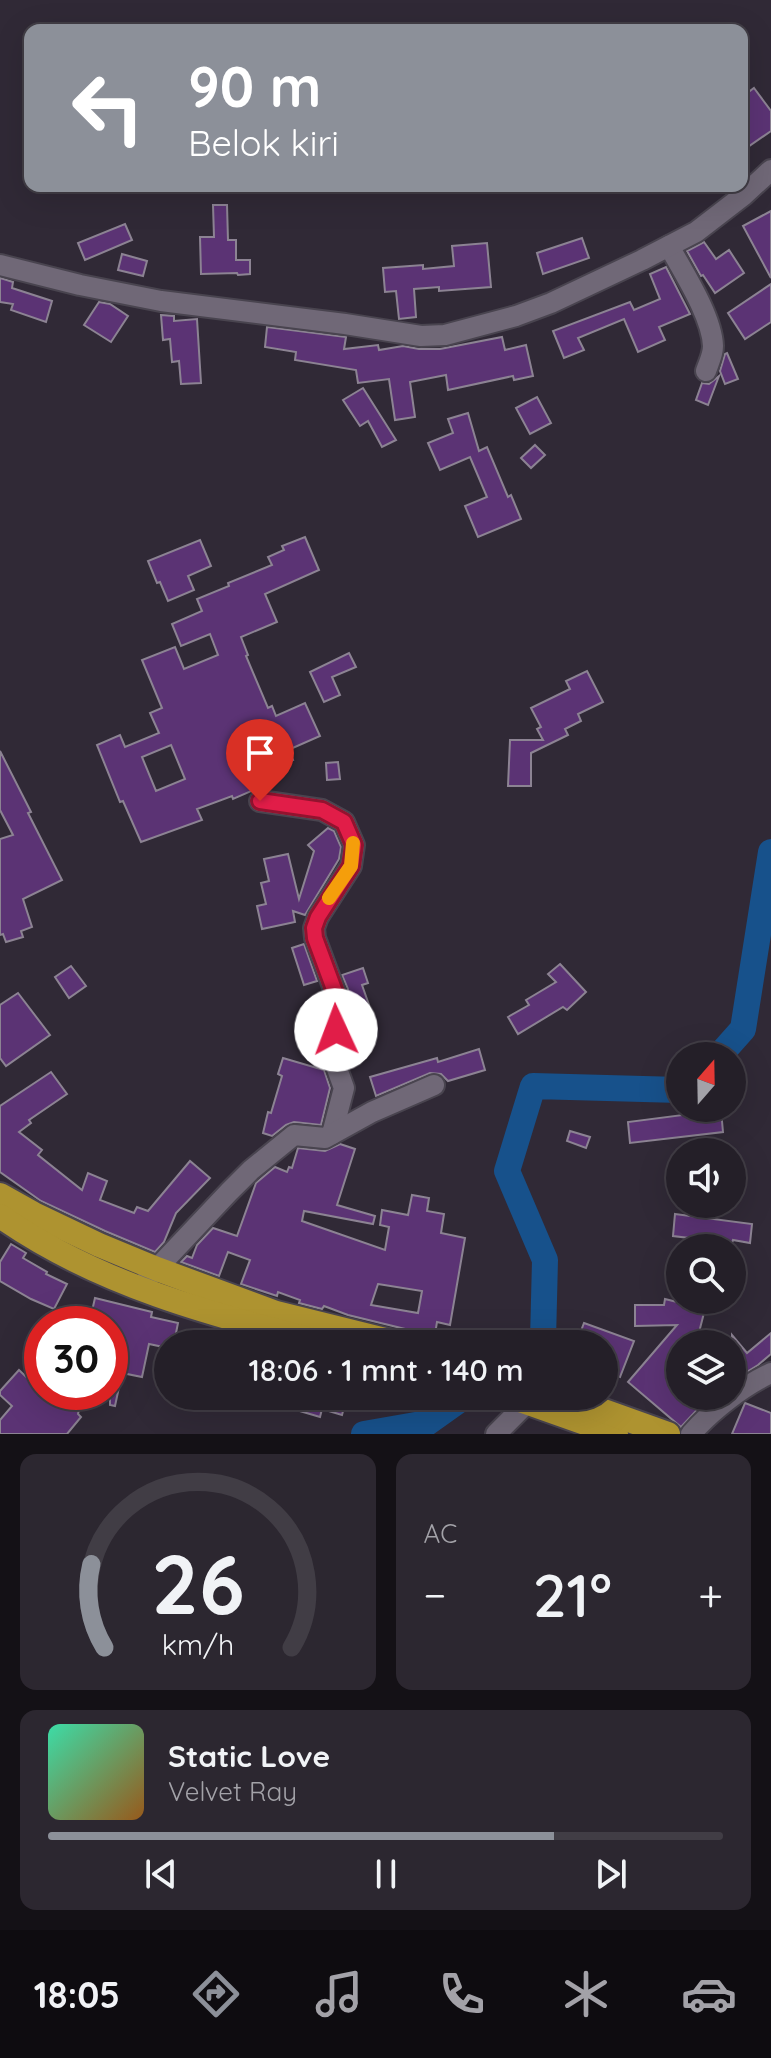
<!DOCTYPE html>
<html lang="id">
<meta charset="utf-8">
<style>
:root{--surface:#241f28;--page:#2c2730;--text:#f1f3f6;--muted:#a3a2a8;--line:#413d45;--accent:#8c9099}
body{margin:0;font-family:Quicksand,sans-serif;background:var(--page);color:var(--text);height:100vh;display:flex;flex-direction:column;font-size:30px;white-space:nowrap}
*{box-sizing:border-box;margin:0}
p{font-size:26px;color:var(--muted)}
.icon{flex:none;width:44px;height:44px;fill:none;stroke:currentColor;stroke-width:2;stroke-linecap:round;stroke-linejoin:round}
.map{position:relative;height:1434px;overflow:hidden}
.details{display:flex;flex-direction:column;gap:20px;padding:20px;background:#141116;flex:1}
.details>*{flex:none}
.top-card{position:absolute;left:24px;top:24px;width:724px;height:168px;border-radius:16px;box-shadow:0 8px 32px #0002,0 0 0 2px var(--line);background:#8c9099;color:#fff;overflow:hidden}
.needle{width:52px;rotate:20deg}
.buttons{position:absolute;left:666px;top:1042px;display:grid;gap:16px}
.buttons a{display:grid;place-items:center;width:80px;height:80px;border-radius:50%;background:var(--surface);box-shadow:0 8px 32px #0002,0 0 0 2px var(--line);font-size:40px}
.speed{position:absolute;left:24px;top:1306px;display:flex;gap:16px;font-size:40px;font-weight:700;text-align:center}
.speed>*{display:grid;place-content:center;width:104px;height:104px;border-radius:50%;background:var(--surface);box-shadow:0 8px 32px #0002,0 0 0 2px var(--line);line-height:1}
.speed .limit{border:12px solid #d22;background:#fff;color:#111}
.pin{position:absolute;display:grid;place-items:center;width:68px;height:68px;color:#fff;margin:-82px -34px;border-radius:50% 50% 50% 0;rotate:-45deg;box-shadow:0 0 8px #0007}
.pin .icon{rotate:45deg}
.me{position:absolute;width:88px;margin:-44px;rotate:358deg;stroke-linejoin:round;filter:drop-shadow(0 0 6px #0008)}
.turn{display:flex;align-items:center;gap:28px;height:168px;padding:0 32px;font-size:36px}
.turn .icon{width:104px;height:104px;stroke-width:2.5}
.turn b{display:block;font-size:56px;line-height:68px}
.big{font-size:60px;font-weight:600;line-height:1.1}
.details .tile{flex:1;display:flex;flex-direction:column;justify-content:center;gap:12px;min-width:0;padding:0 28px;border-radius:16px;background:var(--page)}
.details .dial{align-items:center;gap:0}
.dial svg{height:208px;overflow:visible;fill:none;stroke:var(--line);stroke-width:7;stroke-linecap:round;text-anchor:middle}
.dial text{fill:var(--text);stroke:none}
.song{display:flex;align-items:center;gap:24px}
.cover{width:96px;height:96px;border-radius:12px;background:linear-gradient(135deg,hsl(160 70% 55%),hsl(30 70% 35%))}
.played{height:8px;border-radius:4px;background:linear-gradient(90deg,var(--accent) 75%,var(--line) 75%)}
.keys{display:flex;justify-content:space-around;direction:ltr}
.heat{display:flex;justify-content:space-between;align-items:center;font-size:44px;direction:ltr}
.details .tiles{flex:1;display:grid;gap:20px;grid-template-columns:1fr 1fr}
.tile:last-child{grid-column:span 2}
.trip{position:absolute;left:154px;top:1330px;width:464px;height:80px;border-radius:40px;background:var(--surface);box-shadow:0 8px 32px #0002,0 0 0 2px var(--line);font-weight:600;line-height:80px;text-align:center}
.dock{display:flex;height:128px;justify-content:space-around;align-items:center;background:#0e0c10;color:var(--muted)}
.dock .icon{width:56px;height:56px}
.dock .active{color:var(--accent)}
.dock b{font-size:36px;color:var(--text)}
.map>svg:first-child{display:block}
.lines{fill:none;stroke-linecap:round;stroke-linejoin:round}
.river{stroke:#17518b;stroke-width:26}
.building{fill:#5b3374;stroke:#8c8393;stroke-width:2;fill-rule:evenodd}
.minor-casing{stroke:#49444f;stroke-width:24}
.highway-casing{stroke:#49444f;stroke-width:28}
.minor{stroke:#706877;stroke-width:20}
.highway{stroke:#ae9330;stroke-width:24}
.route-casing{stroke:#92132f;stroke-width:20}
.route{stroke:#e11d48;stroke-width:14}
.slow{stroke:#f59e0b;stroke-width:14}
</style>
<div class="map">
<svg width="771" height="1434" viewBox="0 0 771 1434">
<rect width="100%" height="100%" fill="#302936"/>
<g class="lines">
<g class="river">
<polyline points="719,1056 743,1029 771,852"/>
<polyline points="537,1344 543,1340 545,1260 507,1171 533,1086 680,1090"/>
<polyline points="364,1434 427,1423 465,1396"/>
</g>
</g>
<g class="building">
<polygon points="754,88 771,111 771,131 742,151 742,97"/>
<polygon points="213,205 227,205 228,240 236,240 236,260 250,260 250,274 238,275 237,273 201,274 200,237 214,237"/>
<polygon points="771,211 771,278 743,226"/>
<polygon points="125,224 132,240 85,260 78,243"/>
<polygon points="582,238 589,258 543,274 537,253"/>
<polygon points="704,242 716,259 729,250 744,273 715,293 703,275 701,276 687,251"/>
<polygon points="487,243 491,287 439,291 439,287 414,289 416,317 399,319 396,291 385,292 383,268 423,265 423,269 454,266 452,246"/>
<polygon points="122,254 147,261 143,276 118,270"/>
<polygon points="666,267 690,314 659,327 665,340 638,352 624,319 578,338 584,350 564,358 553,331 630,302 634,310 660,299 650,274"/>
<polygon points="0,278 13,282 12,288 52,301 46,322 11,310 13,304 0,302"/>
<polygon points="771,284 771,322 745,339 728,313"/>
<polygon points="99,302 110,304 128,316 111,342 84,325"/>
<polygon points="161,315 174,316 174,321 197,319 201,383 181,384 179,361 172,362 170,339 163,340"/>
<polygon points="267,327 346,337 344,349 378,345 379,350 403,346 419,349 440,349 502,337 505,350 526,345 533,376 514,380 513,376 448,390 446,375 410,382 415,417 395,420 389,379 358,383 356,370 295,360 296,352 265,347"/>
<polygon points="727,353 738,379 725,384 720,371 725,354"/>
<polygon points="719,376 708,405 696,400 702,383 709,384"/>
<polygon points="363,388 396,440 382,447 368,421 360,426 343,400"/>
<polygon points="537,397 551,423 530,434 516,408"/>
<polygon points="468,413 479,451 487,447 508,497 511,495 521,519 478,537 465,506 487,497 470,457 440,470 428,443 453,433 448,419"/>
<polygon points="535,445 545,455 531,468 521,458"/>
<path d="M305,537L319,570L265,594L277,622L241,637L248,655L246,656L268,708L272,706L276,716L305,703L320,736L288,750L293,760L264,773L270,787L256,789L233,799L232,796L197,809L202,820L141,842L123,801L120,802L97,745L120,735L125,747L159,733L150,713L162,708L142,660L175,647L184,669L218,655L210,634L181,646L172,624L202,611L197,599L229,586L228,583L272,565L268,557L284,550L282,546ZM253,734L265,760L240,770L229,745ZM171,745L185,779L156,791L142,757Z"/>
<polygon points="200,540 211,566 188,576 194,590 168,601 160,582 157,583 148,561"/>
<polygon points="349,653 356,667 332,677 340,695 324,702 310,672"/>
<polygon points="587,671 603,702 578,714 581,721 565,729 568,735 531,753 531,786 508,786 510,740 543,740 537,729 541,727 531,708 570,689 566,681"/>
<polygon points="0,751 31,812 28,813 62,880 23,899 32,927 21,931 23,937 6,942 3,934 0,935 0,839 13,835 0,810"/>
<polygon points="338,762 340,779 327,780 326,763"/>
<polygon points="328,828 334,831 341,847 339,859 305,915 293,911 295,922 262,929 257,906 266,904 261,883 269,881 264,859 288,854 299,899 314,851 308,845"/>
<polygon points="304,944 317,981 304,985 292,948"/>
<polygon points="560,964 586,992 567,1010 563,1007 518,1034 508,1017 529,1005 526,1000 556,982 548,974"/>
<polygon points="71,966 86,986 69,998 55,977"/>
<polygon points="363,968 368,983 362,985 369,1005 352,1011 348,989 342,975"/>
<polygon points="18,993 50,1035 6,1066 0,1058 0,1005"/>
<polygon points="479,1049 485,1070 448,1081 441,1074 430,1073 376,1096 370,1077 437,1058 438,1062"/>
<polygon points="283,1058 324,1070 330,1088 321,1125 294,1122 286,1125 272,1136 263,1133 268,1112 271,1113 282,1076 278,1074"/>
<polygon points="51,1072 67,1094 29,1120 31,1123 19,1132 42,1150 38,1155 82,1190 88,1173 107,1181 100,1200 134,1213 137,1207 148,1211 190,1161 210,1178 176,1213 164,1242 155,1252 105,1231 41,1201 0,1172 0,1106"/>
<polygon points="721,1110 723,1132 630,1143 628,1122"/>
<polygon points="570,1131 590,1137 586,1148 567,1141"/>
<path d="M340,1144L355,1149L337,1205L375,1216L373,1224L304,1211L302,1221L385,1250L389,1227L380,1225L382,1210L408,1215L412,1195L429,1198L427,1211L444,1214L441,1233L465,1238L450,1325L437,1322L434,1340L413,1336L405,1329L348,1315L324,1306L322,1309L299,1303L300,1300L278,1292L277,1296L241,1284L250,1260L228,1252L219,1276L181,1262L187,1256L192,1258L197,1245L213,1228L237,1236L256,1183L275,1167L287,1172L289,1167L292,1168L298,1148L325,1151ZM378,1284L422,1291L418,1313L371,1305Z"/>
<polygon points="675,1214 752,1224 750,1243 733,1240 732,1243 673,1236"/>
<polygon points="11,1244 26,1253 23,1258 47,1272 46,1274 67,1284 54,1309 31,1299 0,1281 0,1262"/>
<polygon points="95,1298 152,1312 151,1317 178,1323 176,1333 206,1339 205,1344 168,1344 168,1348 149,1344 142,1377 122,1373 115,1406 110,1405 110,1324 89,1324"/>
<polygon points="665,1299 705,1309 696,1344 680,1344 680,1396 710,1396 681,1427 628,1382 677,1325 635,1326 635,1305 664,1305"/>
<polygon points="584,1323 634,1341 620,1377 604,1371 604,1344 576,1344"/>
<polygon points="771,1333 771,1354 758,1365 732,1381 732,1335 747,1353"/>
<polygon points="19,1370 42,1392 83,1392 78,1414 81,1417 67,1434 0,1434 0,1420 12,1406 0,1395 0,1391"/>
<polygon points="297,1396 347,1396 342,1415 322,1409 320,1417 293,1409"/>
<polygon points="745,1403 771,1413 771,1434 732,1434"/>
</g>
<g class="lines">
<defs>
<g id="minor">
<path d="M669,246C683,272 712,316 713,346C713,355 709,362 706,371"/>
<polyline points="0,265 80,285 161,301 345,324 421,336 445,335 516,316 551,303 642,260 696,232 744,195 771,170"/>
<polyline points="260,801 322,810 344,822 354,845 351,866 318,917 314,928 315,938 335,992 339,1014 337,1026 328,1038 327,1041 344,1088 332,1134"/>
<polyline points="147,1279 229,1192 251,1170 294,1135 325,1138 372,1112 434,1085"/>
<polyline points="496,1434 528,1402"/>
<path d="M691,1434C711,1411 743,1386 771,1373"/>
</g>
<g id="highway">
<polyline points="0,1195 34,1214 99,1245 157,1269 276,1313 401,1344"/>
<path d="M0,1216C96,1284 215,1316 328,1344"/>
<polyline points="509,1396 616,1434"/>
<polyline points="562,1396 668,1434"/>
</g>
</defs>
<use href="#minor" class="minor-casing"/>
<use href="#highway" class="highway-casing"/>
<use href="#minor" class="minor"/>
<use href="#highway" class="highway"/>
</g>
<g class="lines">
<defs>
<polyline id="route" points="260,801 322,810 344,822 354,845 351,866 318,917 314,928 315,938 335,992 339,1014 336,1030"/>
</defs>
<use href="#route" class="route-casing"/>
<use href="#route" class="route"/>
<polyline class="slow" points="329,898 351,866 353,843"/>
</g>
</svg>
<div class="buttons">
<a><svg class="needle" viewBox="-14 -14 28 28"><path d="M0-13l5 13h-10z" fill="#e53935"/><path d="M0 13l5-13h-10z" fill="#a3a2a8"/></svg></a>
<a><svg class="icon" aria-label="sound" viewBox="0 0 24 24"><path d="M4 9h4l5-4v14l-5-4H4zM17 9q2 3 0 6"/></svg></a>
<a><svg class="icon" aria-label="search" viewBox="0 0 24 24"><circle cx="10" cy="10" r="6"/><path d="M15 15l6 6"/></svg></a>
<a><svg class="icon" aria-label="layers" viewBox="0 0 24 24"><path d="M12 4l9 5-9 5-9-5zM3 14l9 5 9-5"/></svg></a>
</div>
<div class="speed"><div class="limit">30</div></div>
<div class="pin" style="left:260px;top:801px;background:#d93025"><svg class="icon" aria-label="arrive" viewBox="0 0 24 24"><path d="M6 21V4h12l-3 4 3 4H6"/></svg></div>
<svg class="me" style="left:336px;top:1030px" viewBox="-20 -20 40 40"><circle r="19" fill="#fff"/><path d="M0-13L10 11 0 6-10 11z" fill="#e11d48"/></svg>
<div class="trip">18:06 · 1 mnt · 140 m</div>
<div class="top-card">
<div class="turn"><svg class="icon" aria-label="left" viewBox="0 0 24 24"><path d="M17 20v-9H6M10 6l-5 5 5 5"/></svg><div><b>90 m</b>Belok kiri</div></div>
</div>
</div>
<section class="details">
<div class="tiles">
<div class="tile dial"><svg viewBox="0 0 100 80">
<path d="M14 69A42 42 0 1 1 86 69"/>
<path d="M14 69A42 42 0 0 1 9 37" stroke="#8c9099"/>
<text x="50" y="56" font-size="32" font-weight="700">26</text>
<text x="50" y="72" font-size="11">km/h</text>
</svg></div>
<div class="tile"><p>AC</p>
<div class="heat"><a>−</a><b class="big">21°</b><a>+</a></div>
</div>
<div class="tile">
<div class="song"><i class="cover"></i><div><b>Static Love</b><p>Velvet Ray</p></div></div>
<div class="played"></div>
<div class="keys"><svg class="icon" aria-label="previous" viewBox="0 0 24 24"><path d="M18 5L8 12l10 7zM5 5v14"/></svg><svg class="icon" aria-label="pause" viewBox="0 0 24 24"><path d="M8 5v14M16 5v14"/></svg><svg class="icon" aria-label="next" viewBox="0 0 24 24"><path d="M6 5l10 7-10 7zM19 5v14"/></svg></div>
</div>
</div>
</section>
<nav class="dock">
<b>18:05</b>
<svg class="icon active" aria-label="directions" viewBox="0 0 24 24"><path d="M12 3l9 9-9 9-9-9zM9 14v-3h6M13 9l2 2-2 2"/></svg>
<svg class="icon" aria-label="music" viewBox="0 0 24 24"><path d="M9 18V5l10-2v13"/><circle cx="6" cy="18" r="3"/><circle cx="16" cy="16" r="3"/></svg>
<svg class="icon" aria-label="phone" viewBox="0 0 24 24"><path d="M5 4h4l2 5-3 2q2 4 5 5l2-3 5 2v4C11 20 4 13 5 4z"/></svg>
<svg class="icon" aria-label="climate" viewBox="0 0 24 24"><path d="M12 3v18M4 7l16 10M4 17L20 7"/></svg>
<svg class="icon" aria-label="car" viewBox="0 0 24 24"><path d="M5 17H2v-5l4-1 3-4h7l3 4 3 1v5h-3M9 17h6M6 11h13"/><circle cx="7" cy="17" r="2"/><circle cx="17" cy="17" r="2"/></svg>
</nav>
